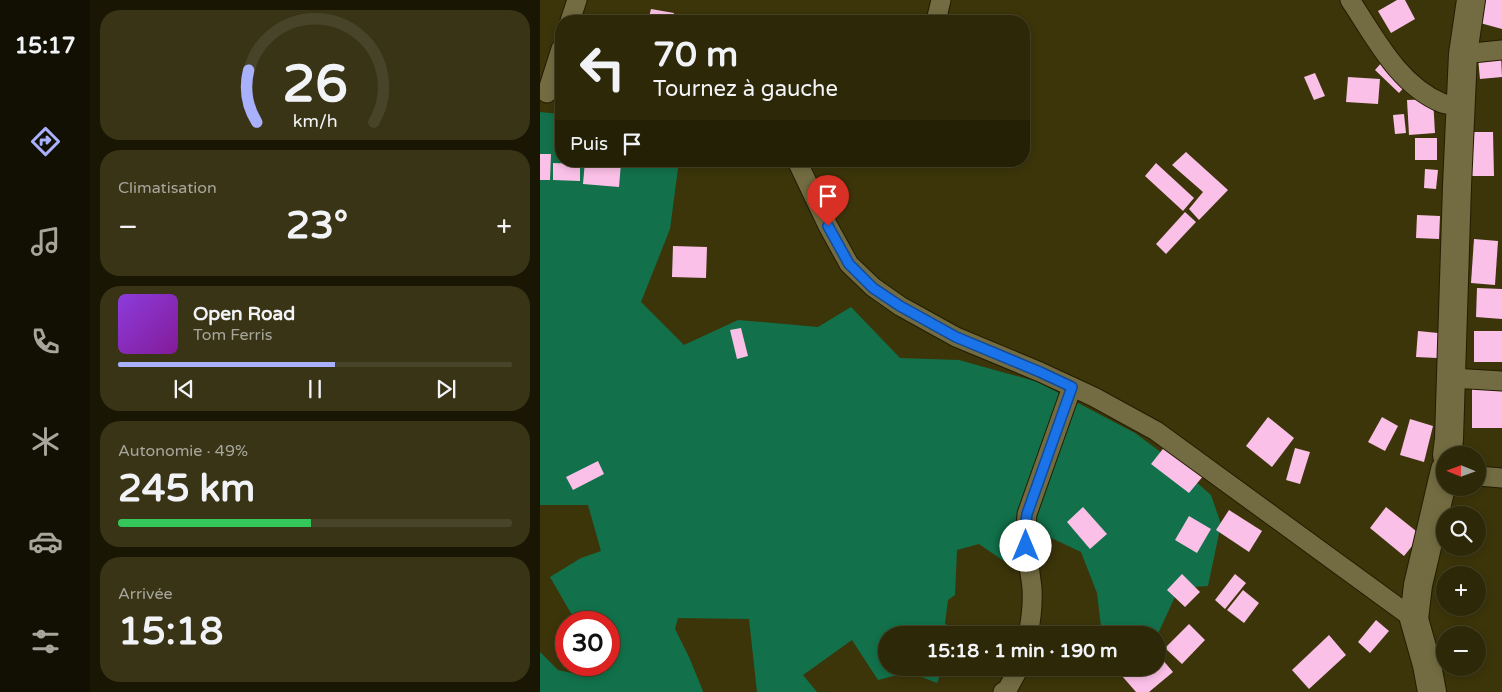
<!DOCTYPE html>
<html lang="fr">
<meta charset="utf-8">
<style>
:root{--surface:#2d2808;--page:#393416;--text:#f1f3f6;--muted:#a7a69c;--line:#484429;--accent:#a9b0fc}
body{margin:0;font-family:"Varela Round",sans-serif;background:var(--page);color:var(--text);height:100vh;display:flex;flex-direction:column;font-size:19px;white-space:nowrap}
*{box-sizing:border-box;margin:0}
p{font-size:16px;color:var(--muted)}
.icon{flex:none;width:28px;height:28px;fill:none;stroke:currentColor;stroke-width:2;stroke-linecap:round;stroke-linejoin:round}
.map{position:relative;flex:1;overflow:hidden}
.side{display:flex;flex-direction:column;gap:10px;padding:10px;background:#191604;width:450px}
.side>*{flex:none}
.banner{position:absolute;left:15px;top:15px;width:475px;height:152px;border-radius:20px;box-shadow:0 2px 8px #0003,0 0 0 1px var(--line);background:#2d2808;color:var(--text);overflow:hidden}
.needle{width:32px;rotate:271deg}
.buttons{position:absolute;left:896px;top:446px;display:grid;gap:10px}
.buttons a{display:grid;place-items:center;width:50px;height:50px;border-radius:50%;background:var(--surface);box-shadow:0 2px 8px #0003,0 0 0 1px var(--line);font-size:25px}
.speed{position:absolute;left:15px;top:611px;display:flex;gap:10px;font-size:25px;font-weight:700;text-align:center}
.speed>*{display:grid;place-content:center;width:65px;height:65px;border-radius:50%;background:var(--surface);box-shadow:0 2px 8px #0003,0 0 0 1px var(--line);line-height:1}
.speed .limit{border:8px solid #d22;background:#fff;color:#111}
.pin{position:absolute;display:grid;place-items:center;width:42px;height:42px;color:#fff;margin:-51px -21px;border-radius:50% 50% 50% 0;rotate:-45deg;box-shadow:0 0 5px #0007}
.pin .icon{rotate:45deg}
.me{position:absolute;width:55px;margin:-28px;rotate:0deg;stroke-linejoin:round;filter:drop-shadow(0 0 4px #0008)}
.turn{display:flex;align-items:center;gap:18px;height:105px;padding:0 15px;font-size:22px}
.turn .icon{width:65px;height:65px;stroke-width:2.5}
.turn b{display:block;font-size:35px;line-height:42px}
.then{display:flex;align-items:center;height:48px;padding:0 15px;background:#0003;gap:10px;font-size:19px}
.big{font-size:38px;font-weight:700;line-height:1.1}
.side .card{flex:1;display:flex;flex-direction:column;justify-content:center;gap:8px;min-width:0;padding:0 18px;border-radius:20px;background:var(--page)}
.side .dial{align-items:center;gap:0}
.dial svg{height:130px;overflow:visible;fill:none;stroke:var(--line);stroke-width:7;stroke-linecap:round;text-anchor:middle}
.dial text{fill:var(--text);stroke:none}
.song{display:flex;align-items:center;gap:15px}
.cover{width:60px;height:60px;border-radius:8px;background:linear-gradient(135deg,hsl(270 70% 55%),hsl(290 70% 35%))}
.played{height:5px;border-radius:2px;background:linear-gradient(90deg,var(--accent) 55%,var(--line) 55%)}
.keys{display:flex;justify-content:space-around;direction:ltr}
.heat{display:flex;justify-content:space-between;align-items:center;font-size:28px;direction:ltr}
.charge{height:8px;border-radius:4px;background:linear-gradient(90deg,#34c759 49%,var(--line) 0)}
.trip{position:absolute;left:338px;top:626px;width:288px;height:50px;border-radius:25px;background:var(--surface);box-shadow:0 2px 8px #0003,0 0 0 1px var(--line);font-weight:700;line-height:50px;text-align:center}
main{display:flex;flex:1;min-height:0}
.dock{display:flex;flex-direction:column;width:90px;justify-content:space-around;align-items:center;background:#121003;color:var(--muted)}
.dock .icon{width:35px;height:35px}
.dock .selected{color:var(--accent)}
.dock b{font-size:22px;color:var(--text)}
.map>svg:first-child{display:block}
.forest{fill:#12714a}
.building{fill:#fbc0e7}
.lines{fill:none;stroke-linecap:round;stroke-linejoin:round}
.street-casing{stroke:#221d00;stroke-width:21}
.secondary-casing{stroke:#221d00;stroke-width:30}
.street{stroke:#736c42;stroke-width:19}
.secondary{stroke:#736c42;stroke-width:28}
.route-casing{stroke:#114b97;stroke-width:12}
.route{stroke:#1a73e8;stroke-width:9}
</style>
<main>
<nav class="dock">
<b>15:17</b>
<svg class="icon selected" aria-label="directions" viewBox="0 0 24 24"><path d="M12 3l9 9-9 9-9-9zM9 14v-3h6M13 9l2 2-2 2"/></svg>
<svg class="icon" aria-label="music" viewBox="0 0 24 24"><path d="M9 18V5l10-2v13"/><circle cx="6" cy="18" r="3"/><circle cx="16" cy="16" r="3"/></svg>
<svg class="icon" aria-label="phone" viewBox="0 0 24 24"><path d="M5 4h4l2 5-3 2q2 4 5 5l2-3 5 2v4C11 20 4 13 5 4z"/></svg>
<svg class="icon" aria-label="climate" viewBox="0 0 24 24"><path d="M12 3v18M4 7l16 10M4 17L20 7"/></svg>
<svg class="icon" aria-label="car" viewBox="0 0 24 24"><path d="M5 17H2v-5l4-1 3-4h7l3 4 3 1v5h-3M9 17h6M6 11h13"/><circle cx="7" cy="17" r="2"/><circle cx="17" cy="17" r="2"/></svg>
<svg class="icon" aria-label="filters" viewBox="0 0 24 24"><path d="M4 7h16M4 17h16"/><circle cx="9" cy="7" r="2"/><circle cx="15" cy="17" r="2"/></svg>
</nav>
<section class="side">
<div class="card dial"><svg viewBox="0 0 100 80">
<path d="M14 69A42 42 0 1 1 86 69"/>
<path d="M14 69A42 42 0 0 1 9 37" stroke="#a9b0fc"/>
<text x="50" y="56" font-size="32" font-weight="700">26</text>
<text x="50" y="72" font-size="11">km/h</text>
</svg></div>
<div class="card"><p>Climatisation</p>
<div class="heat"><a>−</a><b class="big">23°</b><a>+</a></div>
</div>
<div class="card">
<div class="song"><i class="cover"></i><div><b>Open Road</b><p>Tom Ferris</p></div></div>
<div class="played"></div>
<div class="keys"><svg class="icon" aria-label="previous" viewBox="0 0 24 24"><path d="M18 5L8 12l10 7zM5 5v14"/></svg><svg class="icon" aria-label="pause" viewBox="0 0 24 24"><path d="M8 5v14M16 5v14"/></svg><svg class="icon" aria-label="next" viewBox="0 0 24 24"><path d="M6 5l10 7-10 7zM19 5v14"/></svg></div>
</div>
<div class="card"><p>Autonomie · 49%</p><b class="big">245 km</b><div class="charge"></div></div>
<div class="card"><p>Arrivée</p><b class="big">15:18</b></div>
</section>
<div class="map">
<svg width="962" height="692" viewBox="0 0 962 692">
<rect width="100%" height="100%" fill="#3c350a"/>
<polygon class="forest" points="0,112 21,114 21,161 139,161 130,229 101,302 144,345 198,320 278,327 311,307 360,358 419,360 498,382 595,433 630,459 671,495 681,524 668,586 639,588 616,638 616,635 562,635 557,593 541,552 507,536 471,566 439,544 417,550 415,595 408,600 405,623 415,635 346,635 346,668 403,668 397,683 369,672 338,680 312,640 263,675 277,692 217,692 209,619 138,618 135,629 149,657 163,691 163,692 0,692 0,652 18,670 45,676 43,665 69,665 69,622 36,622 10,577 41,558 61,551 48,505 0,505"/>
<g class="building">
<polygon points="857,0 865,0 875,19 851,33 838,11"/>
<polygon points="939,0 962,0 962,29 933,21"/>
<polygon points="111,9 134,13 132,21 108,21"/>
<polygon points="961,55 962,77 940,79 938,58"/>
<polygon points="843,61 867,84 859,93 835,70"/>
<polygon points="775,73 785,96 774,100 764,77"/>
<polygon points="808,77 840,79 838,104 806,102"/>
<polygon points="893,99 895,133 869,135 867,100"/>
<polygon points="864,114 866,133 855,134 853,115"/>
<polygon points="929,132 953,132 954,176 930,176"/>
<rect x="875" y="138" width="22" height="22"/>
<polygon points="646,152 688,190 659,220 649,209 663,192 632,165"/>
<polygon points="0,154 11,154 10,180 0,180"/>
<polygon points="45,161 81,163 79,187 43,184"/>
<polygon points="13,163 40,164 40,181 13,180"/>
<polygon points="616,163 654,198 643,211 605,176"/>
<polygon points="885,169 898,170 896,189 884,188"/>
<polygon points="645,212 656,222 626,254 616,244"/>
<polygon points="877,215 900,216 899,239 876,238"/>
<polygon points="934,239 958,241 955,285 931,283"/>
<polygon points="133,246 167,247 166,278 132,277"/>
<polygon points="937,288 962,289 962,319 936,317"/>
<polygon points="201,328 208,356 197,359 190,330"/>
<polygon points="878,331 898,333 897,358 876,357"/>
<rect x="934" y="331" width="28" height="31"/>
<rect x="932" y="382" width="30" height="46"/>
<polygon points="728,417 754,438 732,467 706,446"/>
<polygon points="842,417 858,426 845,451 828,442"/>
<polygon points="870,419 893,426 884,462 860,455"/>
<polygon points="626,445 664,475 649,493 611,464"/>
<polygon points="755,448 770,452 760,484 746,480"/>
<polygon points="58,461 64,474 33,490 26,477"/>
<polygon points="543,507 567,534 550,549 527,522"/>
<polygon points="846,507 881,535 864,556 830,528"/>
<polygon points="689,510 722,531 709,552 676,530"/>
<polygon points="649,516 671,529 657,553 635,540"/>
<polygon points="642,574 660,592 645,607 627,590"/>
<polygon points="695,574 706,583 685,609 675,600"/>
<polygon points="703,590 719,603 704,623 687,610"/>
<polygon points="836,620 849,631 830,653 818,642"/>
<polygon points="649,624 665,640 642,664 625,648"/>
<polygon points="789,635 806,655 769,689 752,670"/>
<polygon points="616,652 633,672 609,692 596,692 575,668 616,668"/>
</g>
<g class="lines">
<defs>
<g id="street">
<path d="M810,0C835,37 858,85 902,103C908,105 915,105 921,106"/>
<polyline points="30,21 37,0"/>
<polyline points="396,21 401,0"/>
<polyline points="923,54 962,50"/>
<polyline points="7,93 21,49"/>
<polyline points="257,161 288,226 309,264 333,287 360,306 416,337 500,372 554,397 616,431 874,619"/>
<polyline points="912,378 962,381"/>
<polyline points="938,476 962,478"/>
<path d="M488,635C491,620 493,604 492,588C489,563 484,539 487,514L532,387"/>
<polyline points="463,692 467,690 479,668"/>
</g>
<g id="secondary">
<polyline points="907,455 909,439 917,186 923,54 931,0"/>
<polyline points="892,692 887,665 874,619 878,585 905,470"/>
</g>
</defs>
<use href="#street" class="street-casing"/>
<use href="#secondary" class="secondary-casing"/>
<use href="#street" class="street"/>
<use href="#secondary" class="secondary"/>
</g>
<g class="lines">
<defs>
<polyline id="route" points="288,226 309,264 333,288 360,306 416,337 500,372 532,387 487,514 485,530 486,546"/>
</defs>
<use href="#route" class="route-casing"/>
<use href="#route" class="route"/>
</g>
</svg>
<div class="buttons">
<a><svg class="needle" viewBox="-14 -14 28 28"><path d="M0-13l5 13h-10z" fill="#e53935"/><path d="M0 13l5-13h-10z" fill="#a7a69c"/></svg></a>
<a><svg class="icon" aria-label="search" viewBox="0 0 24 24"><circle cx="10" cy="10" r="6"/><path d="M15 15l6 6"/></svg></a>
<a>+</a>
<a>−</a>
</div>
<div class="speed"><div class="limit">30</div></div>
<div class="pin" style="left:288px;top:226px;background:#d93025"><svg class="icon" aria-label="arrive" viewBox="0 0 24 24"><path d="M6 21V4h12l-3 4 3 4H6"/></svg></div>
<svg class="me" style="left:486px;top:546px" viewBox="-20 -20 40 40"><circle r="19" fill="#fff"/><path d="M0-13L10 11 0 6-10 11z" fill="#1a73e8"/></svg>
<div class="trip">15:18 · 1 min · 190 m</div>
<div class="banner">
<div class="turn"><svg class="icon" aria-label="left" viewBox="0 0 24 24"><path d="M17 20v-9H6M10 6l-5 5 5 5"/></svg><div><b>70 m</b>Tournez à gauche</div></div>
<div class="then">Puis<svg class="icon" aria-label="arrive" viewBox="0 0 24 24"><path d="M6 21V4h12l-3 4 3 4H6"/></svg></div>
</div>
</div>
</main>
